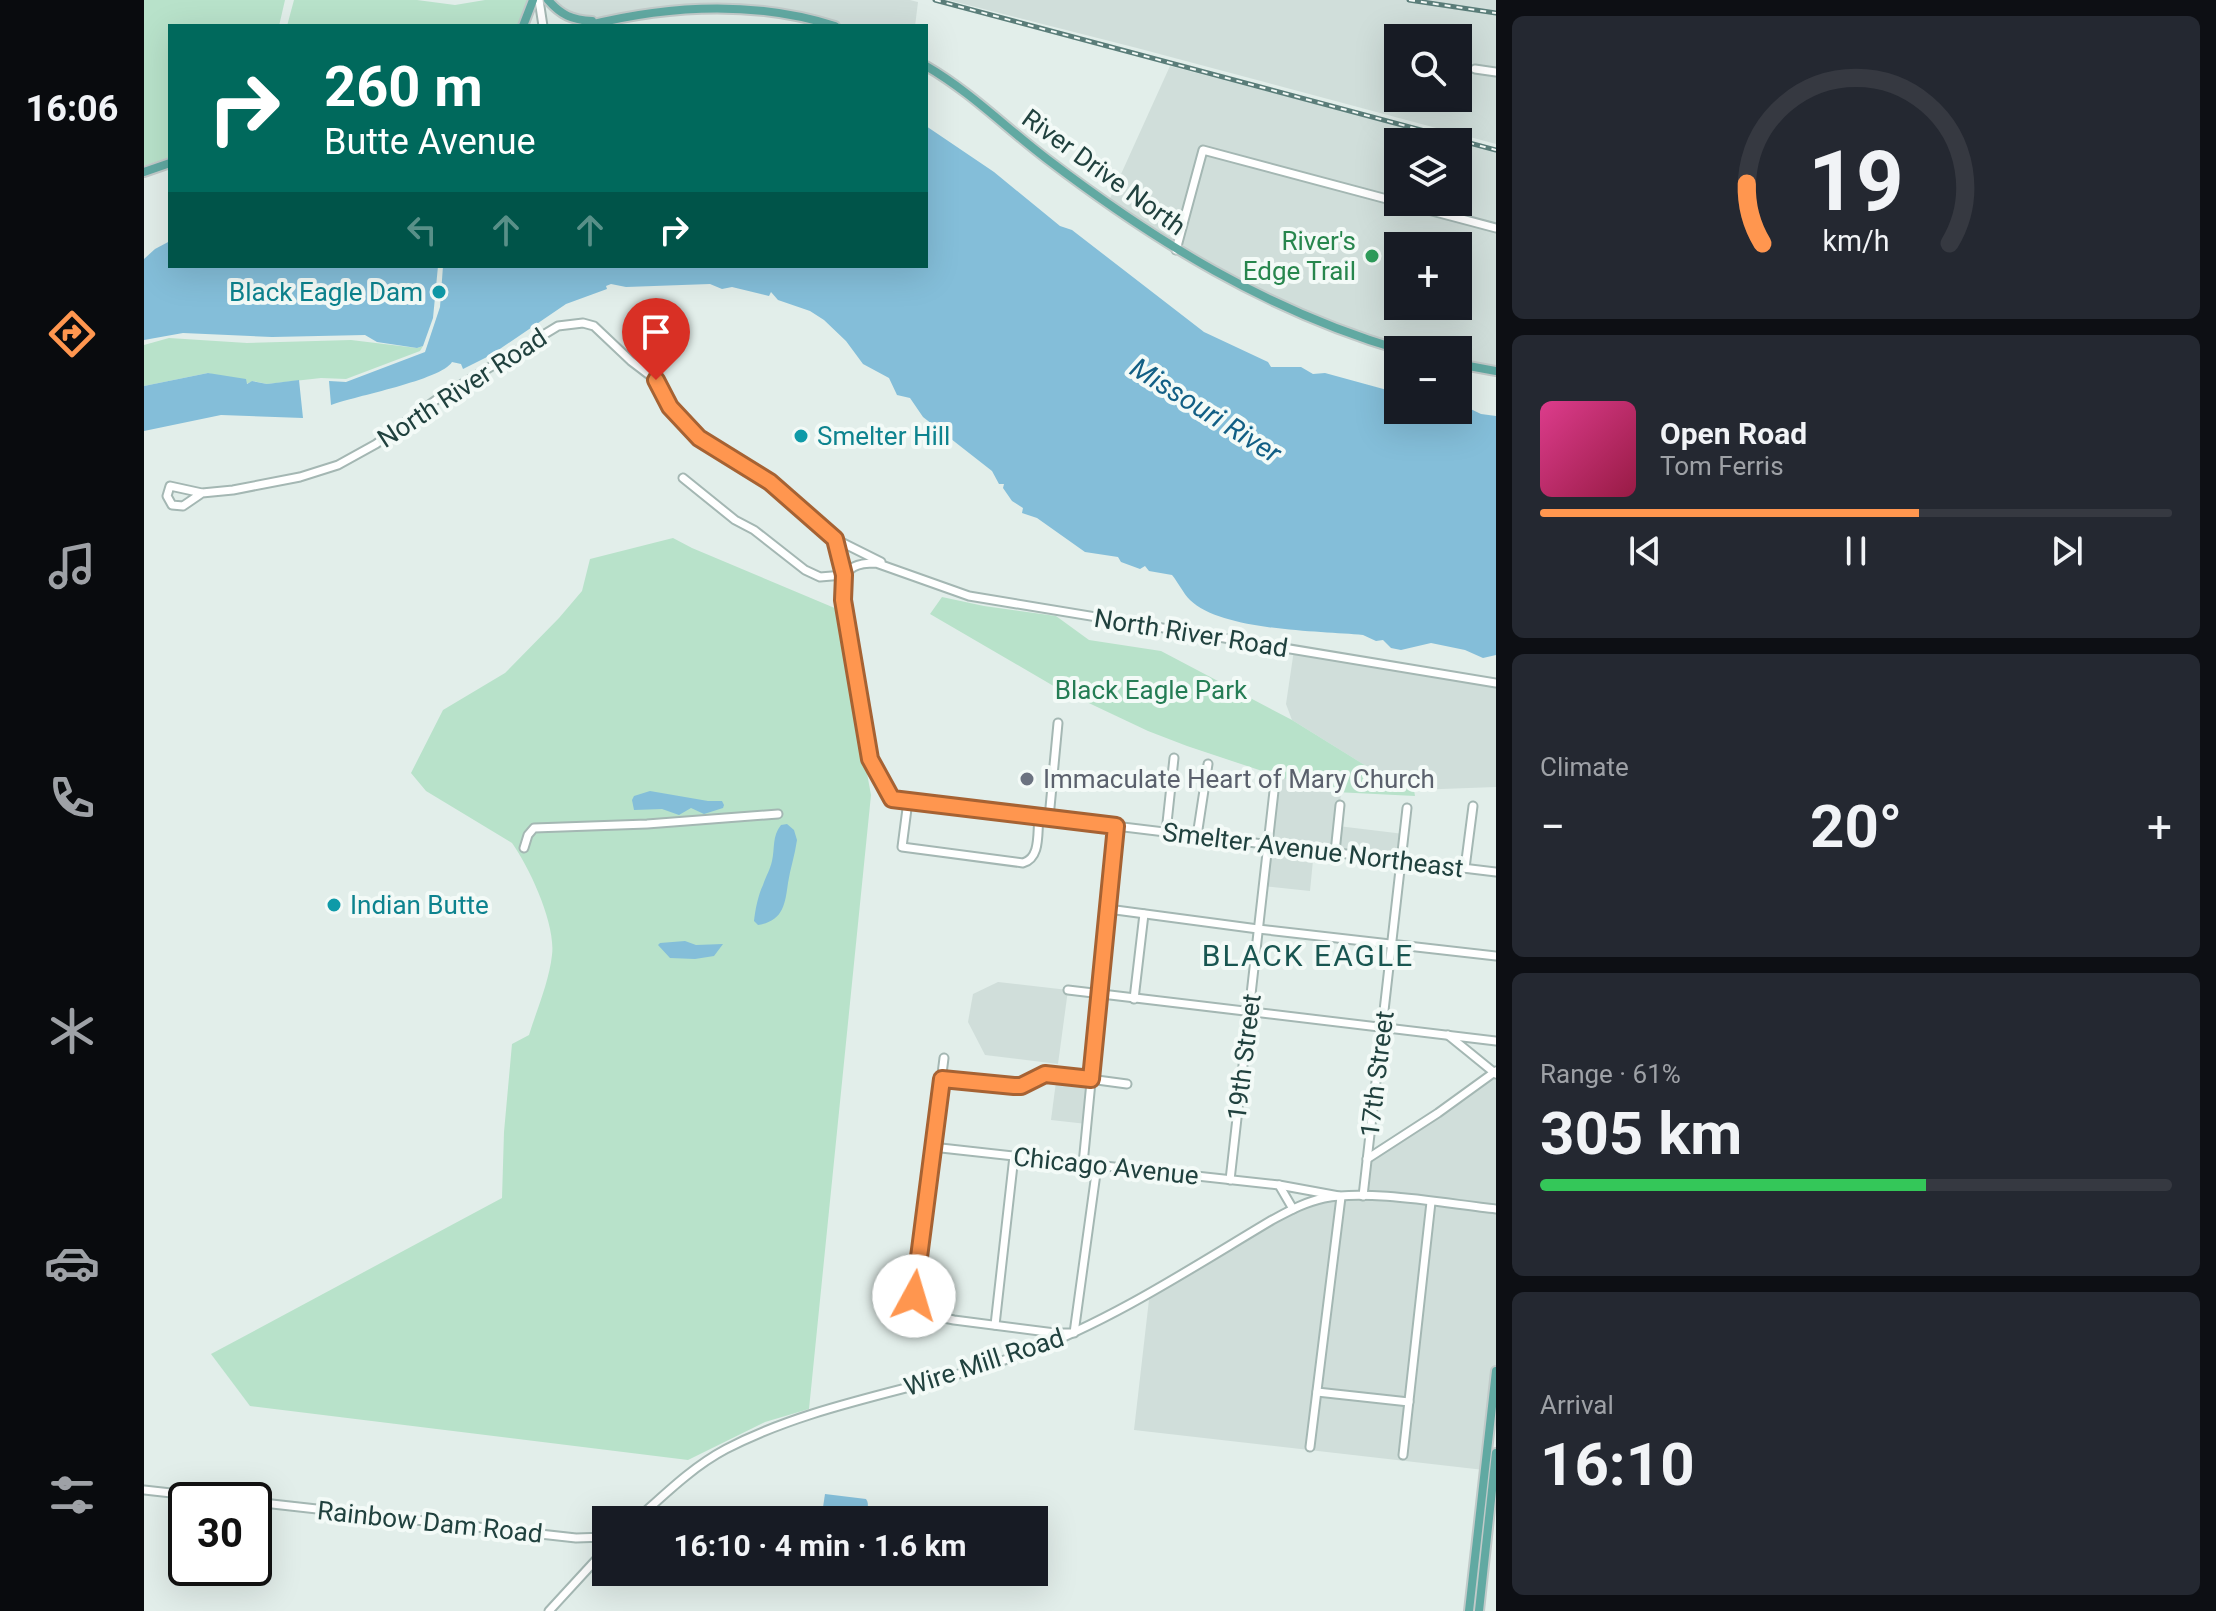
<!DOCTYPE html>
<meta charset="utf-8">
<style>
:root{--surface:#171b24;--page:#242831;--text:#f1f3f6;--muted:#9ea1a6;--line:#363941;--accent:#ff964f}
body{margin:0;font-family:Roboto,sans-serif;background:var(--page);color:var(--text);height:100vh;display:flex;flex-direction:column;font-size:30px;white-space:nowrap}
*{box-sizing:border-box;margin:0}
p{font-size:26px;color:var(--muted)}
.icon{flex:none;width:44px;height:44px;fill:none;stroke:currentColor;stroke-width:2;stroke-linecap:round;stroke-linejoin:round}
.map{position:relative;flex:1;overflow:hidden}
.details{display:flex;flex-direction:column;gap:16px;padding:16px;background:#0d0f14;width:720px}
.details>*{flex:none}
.banner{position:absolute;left:24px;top:24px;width:760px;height:244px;border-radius:0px;box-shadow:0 8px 32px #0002;background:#00695c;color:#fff;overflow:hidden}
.fabs{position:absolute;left:1240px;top:24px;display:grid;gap:16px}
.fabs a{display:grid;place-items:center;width:88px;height:88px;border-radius:0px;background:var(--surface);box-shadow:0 8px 32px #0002;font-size:40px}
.speed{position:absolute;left:24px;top:1482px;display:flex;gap:16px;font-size:40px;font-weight:700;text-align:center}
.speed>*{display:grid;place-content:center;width:104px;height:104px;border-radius:50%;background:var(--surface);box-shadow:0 8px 32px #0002;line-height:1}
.speed .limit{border:4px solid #111;border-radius:12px;background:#fff;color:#111}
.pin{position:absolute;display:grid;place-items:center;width:68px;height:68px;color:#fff;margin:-82px -34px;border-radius:50% 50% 50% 0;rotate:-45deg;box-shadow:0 0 8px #0007}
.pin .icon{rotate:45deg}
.me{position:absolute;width:88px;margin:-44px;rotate:6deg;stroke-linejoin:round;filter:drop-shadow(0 0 6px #0008)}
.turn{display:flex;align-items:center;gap:28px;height:168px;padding:0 24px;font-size:36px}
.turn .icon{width:104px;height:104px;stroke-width:2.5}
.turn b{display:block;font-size:56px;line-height:68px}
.lanes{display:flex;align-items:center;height:76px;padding:0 24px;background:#0003;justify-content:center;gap:40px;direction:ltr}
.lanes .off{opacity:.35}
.big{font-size:60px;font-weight:700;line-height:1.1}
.details .tile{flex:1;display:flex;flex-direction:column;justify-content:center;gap:12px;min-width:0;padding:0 28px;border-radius:12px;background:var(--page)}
.details .dial{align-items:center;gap:0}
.dial svg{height:208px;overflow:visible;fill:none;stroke:var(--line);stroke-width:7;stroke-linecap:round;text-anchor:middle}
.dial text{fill:var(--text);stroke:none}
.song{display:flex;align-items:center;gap:24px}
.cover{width:96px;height:96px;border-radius:12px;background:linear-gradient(135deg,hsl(330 70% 55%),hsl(340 70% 35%))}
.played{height:8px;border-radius:4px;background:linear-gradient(90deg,var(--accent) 60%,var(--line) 60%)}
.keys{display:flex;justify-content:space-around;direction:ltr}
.heat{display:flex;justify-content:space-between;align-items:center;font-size:44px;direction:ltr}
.charge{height:12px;border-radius:6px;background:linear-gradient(90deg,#34c759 61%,var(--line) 0)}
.trip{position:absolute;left:448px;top:1506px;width:456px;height:80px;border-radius:0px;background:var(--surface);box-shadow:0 8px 32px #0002;font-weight:700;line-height:80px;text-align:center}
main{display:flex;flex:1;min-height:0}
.dock{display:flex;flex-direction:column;width:144px;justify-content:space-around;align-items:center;background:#090b0e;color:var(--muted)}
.dock .icon{width:56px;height:56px}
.dock .selected{color:var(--accent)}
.dock b{font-size:36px;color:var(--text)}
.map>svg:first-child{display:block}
.built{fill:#d0deda;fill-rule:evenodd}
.green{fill:#b8e2ca}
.water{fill:#84bed9}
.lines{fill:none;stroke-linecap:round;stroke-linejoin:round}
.minor-casing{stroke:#a4b7b3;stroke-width:11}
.major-casing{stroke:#c1cac9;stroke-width:12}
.minor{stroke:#fff;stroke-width:7}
.major{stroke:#61a9a2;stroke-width:8}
.rail-casing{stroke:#5a7d79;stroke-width:5}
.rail{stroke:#f3faf7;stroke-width:2;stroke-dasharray:6;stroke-linecap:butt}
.route-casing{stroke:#a66233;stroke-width:20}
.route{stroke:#ff964f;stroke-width:14}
.leisure-dot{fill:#2e9e5b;stroke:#f3faf7;stroke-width:3}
.culture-dot{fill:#0f9aa8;stroke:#f3faf7;stroke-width:3}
.worship-dot{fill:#6b7280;stroke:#f3faf7;stroke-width:3}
.labels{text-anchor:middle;stroke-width:8;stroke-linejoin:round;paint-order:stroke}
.street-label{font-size:26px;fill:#20413e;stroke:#f3faf7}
.leisure-label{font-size:26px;fill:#27864d;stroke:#f3faf7;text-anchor:end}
.culture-label{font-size:26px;fill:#0d838f;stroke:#f3faf7;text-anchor:start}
.park-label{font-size:26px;fill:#257d55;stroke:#f3faf7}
.worship-label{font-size:26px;fill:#5b616d;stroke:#f3faf7;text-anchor:start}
.water-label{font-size:28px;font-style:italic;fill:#125f85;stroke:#f3faf7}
.quarter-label{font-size:30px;letter-spacing:2px;fill:#195651;stroke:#f3faf7}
</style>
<main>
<nav class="dock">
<b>16:06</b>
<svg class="icon selected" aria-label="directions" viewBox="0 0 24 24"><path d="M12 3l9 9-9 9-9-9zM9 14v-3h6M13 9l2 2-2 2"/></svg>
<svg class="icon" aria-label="music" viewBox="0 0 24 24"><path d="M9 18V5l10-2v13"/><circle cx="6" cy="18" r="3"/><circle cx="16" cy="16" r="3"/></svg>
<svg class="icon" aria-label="phone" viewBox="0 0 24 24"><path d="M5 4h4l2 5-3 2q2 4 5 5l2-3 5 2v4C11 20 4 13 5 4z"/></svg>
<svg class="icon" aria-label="climate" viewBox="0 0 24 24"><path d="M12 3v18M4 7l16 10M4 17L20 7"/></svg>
<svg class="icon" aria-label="car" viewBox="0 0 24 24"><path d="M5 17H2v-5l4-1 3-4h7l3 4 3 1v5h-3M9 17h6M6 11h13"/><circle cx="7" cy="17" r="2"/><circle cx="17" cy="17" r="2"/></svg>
<svg class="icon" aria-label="filters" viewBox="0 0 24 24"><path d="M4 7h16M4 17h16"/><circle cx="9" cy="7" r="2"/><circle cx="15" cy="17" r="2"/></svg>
</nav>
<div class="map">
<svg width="1352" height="1611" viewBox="0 0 1352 1611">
<rect width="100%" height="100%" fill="#e2eeea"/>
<g class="built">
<polygon points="404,0 766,0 774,2 771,26 691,26 570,7 457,22 430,20"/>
<path d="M804,0H1352V144L993,48ZM1254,38H1314V98H1254Z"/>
<path d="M1026,66L1352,151V370L1314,364V350H1258L1102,288L963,205ZM1254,142H1314V202H1254ZM1254,246H1314V306H1254Z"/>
<polygon points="1150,650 1352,683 1352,787 1270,790 1248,782 1148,720 1142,704"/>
<polygon points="1132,775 1197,792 1194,826 1260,834 1257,860 1170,850 1166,891 1119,886"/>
<polygon points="854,982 924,990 914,1064 841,1055 824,1022 829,994"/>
<polygon points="913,1074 947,1079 943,1124 907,1120"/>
<polygon points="1352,1074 1352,1371 1340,1470 990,1430 1006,1291 1149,1209 1178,1199 1219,1196 1223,1159"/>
</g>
<g class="green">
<polygon points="0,0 141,0 135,26 26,26 26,157 0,166"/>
<polygon points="150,0 273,0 311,5 341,0 385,0 374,26 143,26"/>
<polygon points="25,338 103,343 207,340 273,348 279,346 276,351 202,379 177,378 123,384 109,381 102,384 64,373 0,386 0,345"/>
<path d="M529,538L548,548L693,609L727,795L665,1409L621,1422L544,1460L106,1406L67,1354L358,1198L360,1132L368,1044L385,1035C393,1009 405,982 408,955C412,925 386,868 368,843L282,791L267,773L299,710L361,673L415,618L438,591L446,559Z"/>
<polygon points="798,597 840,606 912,616 945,640 1017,651 1148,720 1248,782 1270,790 1271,796 1191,792 1139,778 1043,746 1004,731 913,688 786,614"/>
</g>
<g class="water">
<path d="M782,126L850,172L916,226L928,230L1060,332L1124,362L1127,367H1157L1169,374L1181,373L1254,393V410H1314V403L1337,414L1352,416V655L1339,658L1321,650L1287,643L1257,650L1247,648L1239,640L1232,641L1219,635C1175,631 1078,631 1046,600C1039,593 1034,582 1028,575L1005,571L1001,566L996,569L977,562L974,557L941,552L893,518L878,513L879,508L868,501L859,488L860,484H855L848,471L779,417L766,398L753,395L745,378L719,364L702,341L680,320L666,311L634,300L627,292L625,296L588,287L578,289L566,284L482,287L467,284L462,286L463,289L422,304L347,355L319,369L317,364L308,362C297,380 211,396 187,405L185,381L202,382L281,352L296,307L299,266H782Z"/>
<polygon points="26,241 26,266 294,266 289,318 279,346 273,348 233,342 221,335 128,337 39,333 0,340 0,259 11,249"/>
<polygon points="64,373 102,379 103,384 108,381 123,384 155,380 159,418 77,415 0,431 0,386"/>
<polygon points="506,791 564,801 578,801 580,805 579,808 560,814 547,808 535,815 518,809 490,810 488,800 490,796"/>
<path d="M643,824L650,830L653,840C651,855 646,869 644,883C641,905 639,921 614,925L610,921C611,911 614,895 619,885C622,876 626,870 628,861C631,848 628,836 637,825Z"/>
<polygon points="541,941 552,945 579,944 570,956 551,959 526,958 514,945 516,943"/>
<path d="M681,1494L722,1499C726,1503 723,1516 719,1520L678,1514Z"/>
</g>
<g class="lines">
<defs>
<g id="minor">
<polyline points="395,0 399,26"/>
<polyline points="1331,69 1352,72"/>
<polyline points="1254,202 1352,228"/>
<polyline points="1032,250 1059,150 1254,202"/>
<polyline points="539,478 591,520 610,530 661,570 676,577 700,575 692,540"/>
<polyline points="58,493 39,506 28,505 23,496 26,486 58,493 89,490 156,477 194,465 232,444 292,400 414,326 439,323 450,326 487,361 512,380 526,407 555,438 626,482 691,539 737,562"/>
<path d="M1352,683L825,596L732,563C714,563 702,566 698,585L726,759L748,799L1352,872"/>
<path d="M764,801L758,847L879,863C897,858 893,833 895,817"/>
<polyline points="905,818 914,723"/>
<polyline points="1022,832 1030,758"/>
<polyline points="1053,836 1064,764"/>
<polyline points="380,848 384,835 390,828 503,824 634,814"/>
<polyline points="1191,852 1196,805"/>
<polyline points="1321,868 1329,806"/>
<polyline points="964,909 1114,929 1352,956"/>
<polyline points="924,990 1352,1041"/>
<polyline points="990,999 1000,914"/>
<polyline points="1304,1035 1352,1074"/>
<polyline points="800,1058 770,1296 771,1306 775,1313 810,1320 911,1333 930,1333 953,1166"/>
<polyline points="798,1079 870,1086 908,1074 983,1084"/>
<polyline points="788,1147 1135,1185 1195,1196"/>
<polyline points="1223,1159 1294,1113 1352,1071"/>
<polyline points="939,1164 972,826"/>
<polyline points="1086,1180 1130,791"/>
<polyline points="1135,1185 1149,1209"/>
<polyline points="1219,1196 1263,808"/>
<polyline points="851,1325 870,1156"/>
<polyline points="1173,1392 1265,1402"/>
<polyline points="1166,1447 1197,1197"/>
<polyline points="1259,1455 1287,1202"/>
<polyline points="0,1490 90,1500"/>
<polyline points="110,1502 432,1538 462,1537"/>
<path d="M492,1520C520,1495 548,1467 582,1449C676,1400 785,1389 883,1352C969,1320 1049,1267 1128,1220C1145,1211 1161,1202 1180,1198C1225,1189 1304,1204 1352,1209"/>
<polyline points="405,1611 462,1549"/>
</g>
<g id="major">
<path d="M404,0C417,15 428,20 448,21"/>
<polyline points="379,26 389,0"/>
<path d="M441,26C524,5 609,0 691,26"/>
<path d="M782,66C827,92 862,128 903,159C1012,242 1124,311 1257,350"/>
<polyline points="0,172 26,163"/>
<polyline points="1314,364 1352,371"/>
<polyline points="1325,1611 1352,1371"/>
<polyline points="1335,1611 1352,1453"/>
</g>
</defs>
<use href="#minor" class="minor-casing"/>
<use href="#major" class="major-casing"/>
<use href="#minor" class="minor"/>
<use href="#major" class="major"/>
<defs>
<g id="rail">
<polyline points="791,0 1352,150"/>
<polyline points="1265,0 1352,13"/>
</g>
</defs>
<use href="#rail" class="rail-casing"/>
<use href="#rail" class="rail"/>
</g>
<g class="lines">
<defs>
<polyline id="route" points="512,380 526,407 555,438 626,482 691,539 700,575 699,600 726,759 748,799 972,826 947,1079 901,1074 877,1086 870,1086 798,1079 770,1296"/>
</defs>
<use href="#route" class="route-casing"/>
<use href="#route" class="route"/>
</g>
<circle class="leisure-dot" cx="1228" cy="256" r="8"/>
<g class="culture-dot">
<circle cx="295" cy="292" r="8"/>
<circle cx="657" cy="436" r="8"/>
<circle cx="190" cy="905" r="8"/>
</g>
<circle class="worship-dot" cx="883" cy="779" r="8"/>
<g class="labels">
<g class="street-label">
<text transform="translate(960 172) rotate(36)" y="9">River Drive North</text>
<text transform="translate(318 388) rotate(-33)" y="9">North River Road</text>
<text transform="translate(1047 633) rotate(9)" y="9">North River Road</text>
<text transform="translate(1169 850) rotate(7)" y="9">Smelter Avenue Northeast</text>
<text transform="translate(1100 1057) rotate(-83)" y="9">19th Street</text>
<text transform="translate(1233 1074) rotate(-83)" y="9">17th Street</text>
<text transform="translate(962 1166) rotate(6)" y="9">Chicago Avenue</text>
<text transform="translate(840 1362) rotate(-18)" y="9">Wire Mill Road</text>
<text transform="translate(286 1522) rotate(6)" y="9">Rainbow Dam Road</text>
</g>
<g class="leisure-label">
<text x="1212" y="250">River's<tspan x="1212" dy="30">Edge Trail</tspan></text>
</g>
<g class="culture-label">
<text x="279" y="301" text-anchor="end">Black Eagle Dam</text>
<text x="673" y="445">Smelter Hill</text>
<text x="206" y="914">Indian Butte</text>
</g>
<g class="park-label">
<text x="1007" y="699">Black Eagle Park</text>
</g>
<g class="worship-label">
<text x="899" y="788">Immaculate Heart of Mary Church</text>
</g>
<g class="water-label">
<text transform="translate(1062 410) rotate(32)" y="10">Missouri River</text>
</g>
<g class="quarter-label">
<text x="1164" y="966">BLACK EAGLE</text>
</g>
</g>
</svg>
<div class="fabs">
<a><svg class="icon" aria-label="search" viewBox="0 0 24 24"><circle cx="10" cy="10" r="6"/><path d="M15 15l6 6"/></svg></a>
<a><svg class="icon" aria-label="layers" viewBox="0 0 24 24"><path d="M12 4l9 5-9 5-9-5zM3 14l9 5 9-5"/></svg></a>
<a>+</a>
<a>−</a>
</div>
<div class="speed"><div class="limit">30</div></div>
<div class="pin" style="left:512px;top:380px;background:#d93025"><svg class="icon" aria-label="arrive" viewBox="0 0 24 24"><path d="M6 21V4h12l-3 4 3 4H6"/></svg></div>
<svg class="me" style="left:770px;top:1296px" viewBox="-20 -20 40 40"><circle r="19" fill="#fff"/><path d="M0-13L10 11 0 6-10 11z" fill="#ff964f"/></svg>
<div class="trip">16:10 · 4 min · 1.6 km</div>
<div class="banner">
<div class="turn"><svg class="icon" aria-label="right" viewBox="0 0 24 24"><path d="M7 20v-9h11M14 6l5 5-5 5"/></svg><div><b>260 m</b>Butte Avenue</div></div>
<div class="lanes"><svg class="icon off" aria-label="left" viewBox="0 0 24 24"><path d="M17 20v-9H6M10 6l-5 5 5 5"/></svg><svg class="icon off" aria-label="ahead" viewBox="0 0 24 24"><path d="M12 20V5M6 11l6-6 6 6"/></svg><svg class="icon off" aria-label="ahead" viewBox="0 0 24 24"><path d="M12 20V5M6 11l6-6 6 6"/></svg><svg class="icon" aria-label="right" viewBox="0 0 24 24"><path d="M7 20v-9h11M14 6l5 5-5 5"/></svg></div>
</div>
</div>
<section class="details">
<div class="tile dial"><svg viewBox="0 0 100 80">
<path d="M14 69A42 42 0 1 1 86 69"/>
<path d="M14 69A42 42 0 0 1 8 46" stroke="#ff964f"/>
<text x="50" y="56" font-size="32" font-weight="700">19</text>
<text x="50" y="72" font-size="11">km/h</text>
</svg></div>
<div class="tile">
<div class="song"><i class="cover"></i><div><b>Open Road</b><p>Tom Ferris</p></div></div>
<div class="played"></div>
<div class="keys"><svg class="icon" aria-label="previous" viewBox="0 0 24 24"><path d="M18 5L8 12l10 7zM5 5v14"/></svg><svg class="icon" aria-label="pause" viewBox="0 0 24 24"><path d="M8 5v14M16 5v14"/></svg><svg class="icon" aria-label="next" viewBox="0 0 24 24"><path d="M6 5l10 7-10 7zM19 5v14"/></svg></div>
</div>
<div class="tile"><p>Climate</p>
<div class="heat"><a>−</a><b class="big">20°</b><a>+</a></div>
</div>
<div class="tile"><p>Range · 61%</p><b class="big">305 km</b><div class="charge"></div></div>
<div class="tile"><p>Arrival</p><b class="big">16:10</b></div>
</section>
</main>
